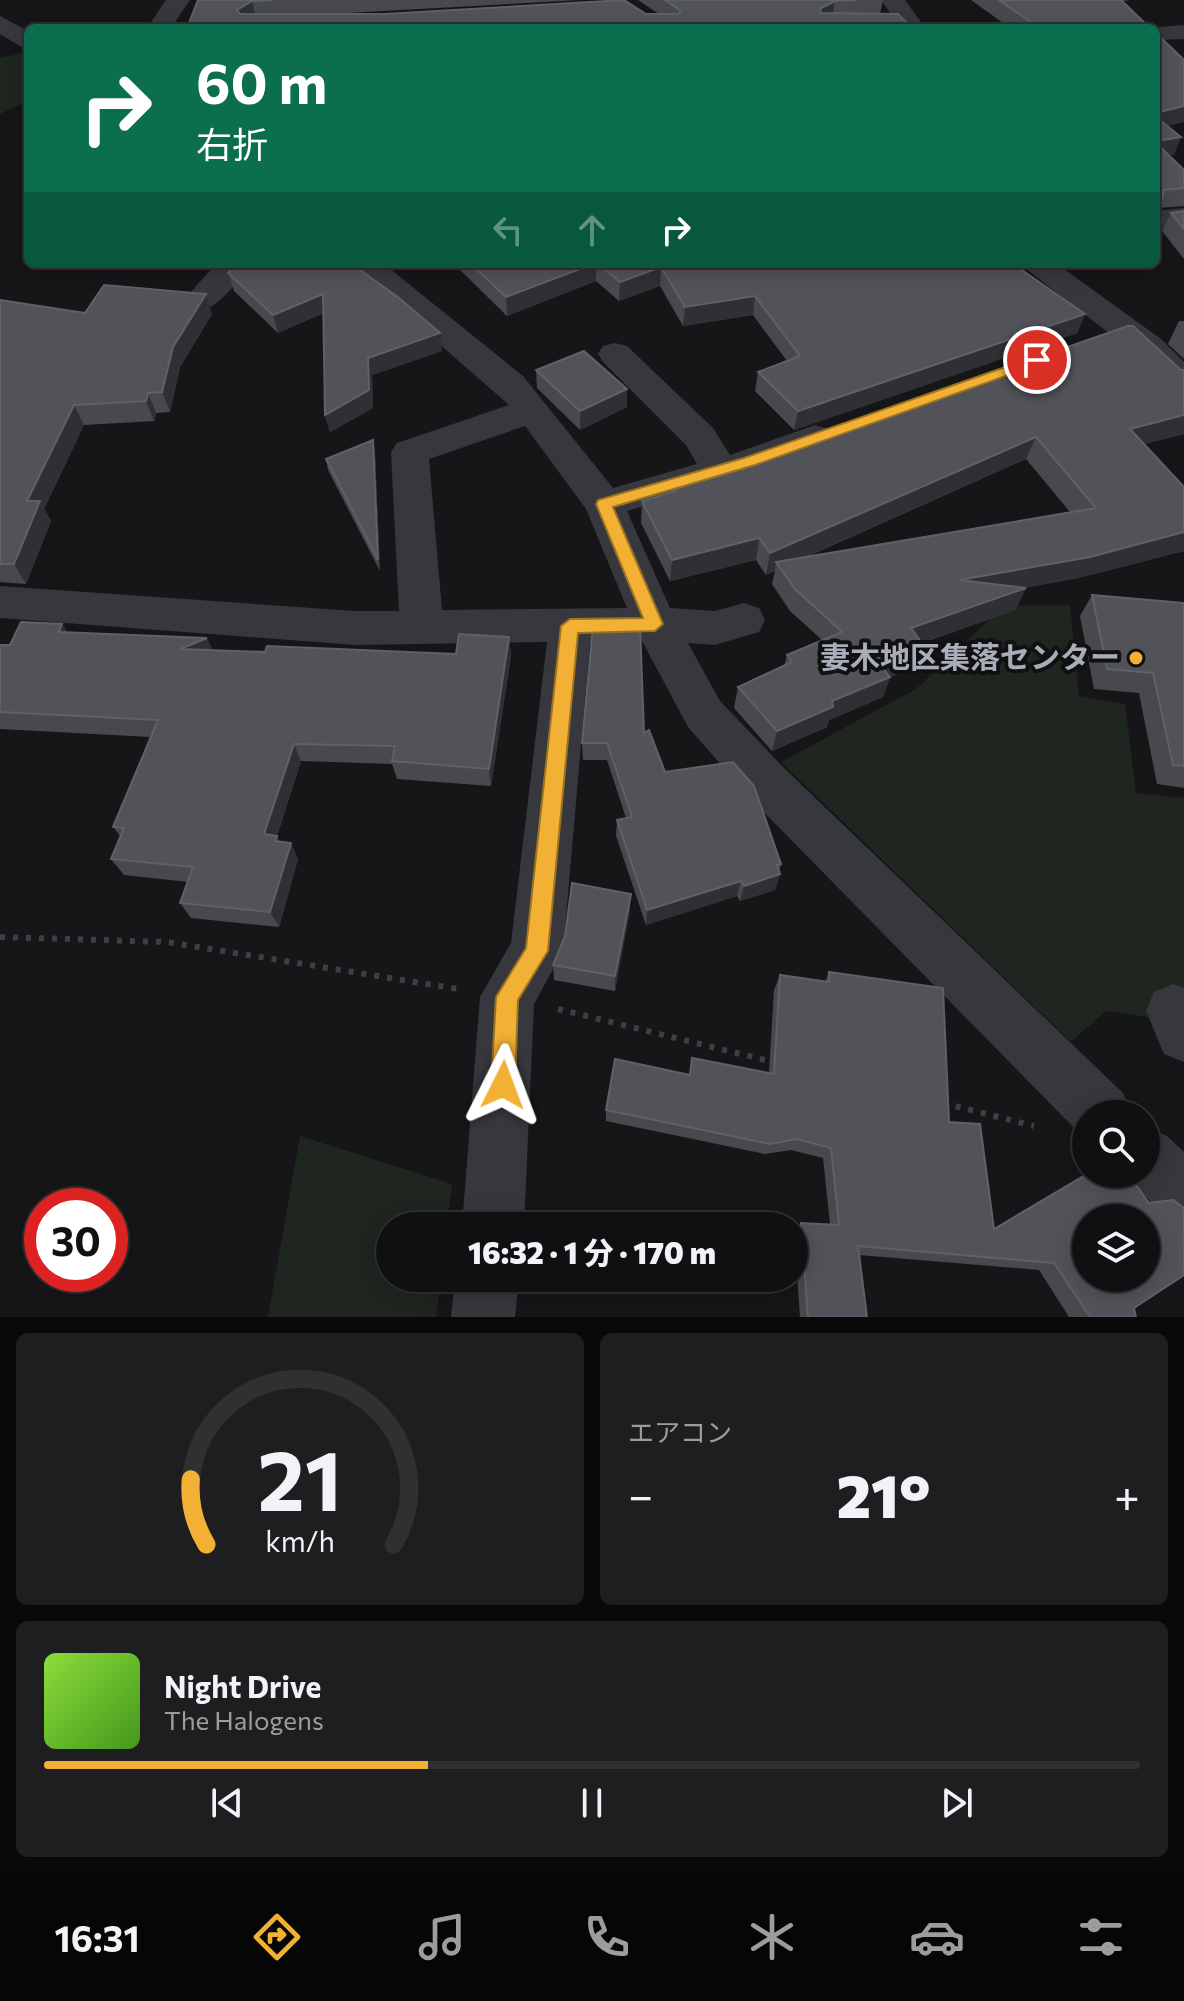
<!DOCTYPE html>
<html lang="ja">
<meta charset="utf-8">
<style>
:root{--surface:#101012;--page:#1e1e20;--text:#f1f3f6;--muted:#9c9d9f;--line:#303032;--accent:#f2b134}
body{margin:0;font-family:Commissioner,"Noto Sans JP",sans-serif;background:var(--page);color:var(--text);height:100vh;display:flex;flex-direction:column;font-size:30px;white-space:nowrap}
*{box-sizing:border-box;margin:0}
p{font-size:26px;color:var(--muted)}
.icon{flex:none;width:44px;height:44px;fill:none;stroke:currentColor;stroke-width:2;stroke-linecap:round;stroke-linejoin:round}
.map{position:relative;height:1317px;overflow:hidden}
.drawer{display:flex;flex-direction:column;gap:16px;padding:16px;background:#09090a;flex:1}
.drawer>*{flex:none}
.guide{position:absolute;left:24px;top:24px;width:1136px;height:244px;border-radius:12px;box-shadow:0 4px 20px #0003,0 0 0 2px var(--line);background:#0b6e4f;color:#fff;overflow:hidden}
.buttons{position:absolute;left:1072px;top:1100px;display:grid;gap:16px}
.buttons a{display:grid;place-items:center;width:88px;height:88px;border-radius:50%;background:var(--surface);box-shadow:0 4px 20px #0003,0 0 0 2px var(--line);font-size:40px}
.speed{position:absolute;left:24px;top:1188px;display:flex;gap:16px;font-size:40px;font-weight:700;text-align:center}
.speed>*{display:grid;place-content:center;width:104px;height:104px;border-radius:50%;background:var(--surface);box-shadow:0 4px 20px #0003,0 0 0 2px var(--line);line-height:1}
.speed .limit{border:12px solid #d22;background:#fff;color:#111}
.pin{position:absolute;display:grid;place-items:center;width:68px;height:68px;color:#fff;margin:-34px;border:4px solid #fff;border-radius:50%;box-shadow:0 2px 8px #0007}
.me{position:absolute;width:88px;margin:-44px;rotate:3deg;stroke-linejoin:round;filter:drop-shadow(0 0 6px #0008)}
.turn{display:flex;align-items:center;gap:28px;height:168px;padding:0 40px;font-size:36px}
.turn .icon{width:104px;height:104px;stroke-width:2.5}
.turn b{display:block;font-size:56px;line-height:68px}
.lanes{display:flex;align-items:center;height:76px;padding:0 40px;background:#0003;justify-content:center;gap:40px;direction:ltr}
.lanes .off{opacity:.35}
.big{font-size:60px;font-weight:800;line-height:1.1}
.drawer .tile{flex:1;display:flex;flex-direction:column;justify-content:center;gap:12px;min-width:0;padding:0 28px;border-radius:12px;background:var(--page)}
.drawer .dial{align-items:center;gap:0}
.dial svg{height:208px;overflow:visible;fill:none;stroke:var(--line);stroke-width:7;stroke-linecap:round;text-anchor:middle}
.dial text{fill:var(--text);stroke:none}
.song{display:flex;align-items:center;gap:24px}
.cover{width:96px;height:96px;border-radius:12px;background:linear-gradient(135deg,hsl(90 70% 55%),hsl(100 70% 35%))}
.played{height:8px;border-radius:4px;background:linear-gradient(90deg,var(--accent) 35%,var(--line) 35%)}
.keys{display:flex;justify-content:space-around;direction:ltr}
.heat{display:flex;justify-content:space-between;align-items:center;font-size:44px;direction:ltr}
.drawer .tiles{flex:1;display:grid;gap:16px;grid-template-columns:1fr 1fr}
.tile:last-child{grid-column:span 2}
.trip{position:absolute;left:376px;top:1212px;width:432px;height:80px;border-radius:40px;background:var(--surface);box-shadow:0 4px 20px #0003,0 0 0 2px var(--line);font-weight:800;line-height:80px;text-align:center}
.tabs{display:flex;height:128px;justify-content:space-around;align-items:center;background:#060607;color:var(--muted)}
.tabs .icon{width:56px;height:56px}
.tabs .selected{color:var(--accent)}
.tabs b{font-size:36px;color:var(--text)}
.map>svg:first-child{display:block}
.green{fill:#1e261f}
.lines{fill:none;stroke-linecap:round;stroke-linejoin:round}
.path{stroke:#3d3f44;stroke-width:6;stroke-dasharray:5 8;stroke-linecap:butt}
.minor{fill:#37383d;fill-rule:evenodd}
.wall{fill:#47494d;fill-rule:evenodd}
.shaded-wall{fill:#2f3033}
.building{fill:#525359;stroke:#5f6168;stroke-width:2;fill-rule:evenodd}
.route{fill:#f2b134;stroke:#9d7322;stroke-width:2}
.poi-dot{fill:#f2b134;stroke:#111113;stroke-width:3}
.labels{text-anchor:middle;stroke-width:8;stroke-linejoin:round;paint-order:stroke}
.poi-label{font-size:30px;font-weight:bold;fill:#a8adb8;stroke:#111113;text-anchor:end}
</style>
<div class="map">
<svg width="1184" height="1317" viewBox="0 0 1184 1317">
<rect width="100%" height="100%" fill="#161618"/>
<g class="green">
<polygon points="28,52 28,101 0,114 0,58"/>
<polygon points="1070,605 1079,696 1125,704 1136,793 1184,798 1184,1022 1106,1011 1071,1042 781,762 916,689 1004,606"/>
<polygon points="300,1136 452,1184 447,1226 390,1226 390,1278 441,1278 436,1317 268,1317"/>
</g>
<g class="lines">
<g class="path">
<polyline points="0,937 167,942 458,989"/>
<polyline points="558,1009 773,1062"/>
<polyline points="943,1103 1034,1126"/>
</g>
<g class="minor">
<polygon points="166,0 190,0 171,28 147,28"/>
<polygon points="881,0 905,0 925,28 901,28"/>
<polygon points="0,16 28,31 28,51 0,34"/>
<polygon points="1184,25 1184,39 1156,40 1156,28 1147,28"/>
<polygon points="1184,208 1184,226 1156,229 1156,211"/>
<path d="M216,264H250C235,285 213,318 185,311L180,304Z"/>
<path d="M348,264H384L523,376L613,488L697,464L686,445L603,362L598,354L603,346L615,343L627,346L713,428L730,455L815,425L828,429L834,438L828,447L763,471L627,511L670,608L715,611L744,603L759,608L765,620L759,632L715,645L688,643L720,701L784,768L1123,1093L1131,1114H1086V1136L1081,1135L750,798L688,727L642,641L590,642L563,951L534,1004L524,1226H462L480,997L511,943L547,642L355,645L0,618V586L355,611H399L391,452L397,443L509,405ZM525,426L586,509L627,608L442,610L429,459Z"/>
<polygon points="1020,264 1057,264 1161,339 1184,362 1184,393 1171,390 1137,355"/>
<polygon points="1173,984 1184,988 1184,1062 1164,1054 1146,1011 1154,992"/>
<polygon points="1146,1127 1167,1136 1184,1152 1184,1223 1163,1214 1123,1174 1146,1174"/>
<polygon points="455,1278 519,1278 515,1317 451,1317"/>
</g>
</g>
<g class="wall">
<polygon points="198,0 580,0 329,14 659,14 638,0 883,0 880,14 187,28"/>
<polygon points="971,0 1130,0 1123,1 1150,28 1010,28"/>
<polygon points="1156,33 1168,126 1174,155 1169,155 1184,170 1184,206 1158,208 1156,213"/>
<polygon points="1184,211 1184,259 1162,231 1171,213"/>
<polygon points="454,264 1013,264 1085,314 1077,333 794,430 755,391 758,372 787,361 753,315 683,326 660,286 619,301 596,281 507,316"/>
<polygon points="228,273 442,351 372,375 373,408 330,432 325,415 323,313 278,333 234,291"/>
<polygon points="0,300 85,313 212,314 180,367 170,412 156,413 154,421 84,425 44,509 51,521 26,584 0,582"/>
<polygon points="1179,321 1184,321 1184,359 1168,344"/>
<polygon points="536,370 627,407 580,430 537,388"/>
<path d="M1181,370H1184V434L1144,444L1184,487V551L1078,578L1024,588H1026L1015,610L922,643L924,646L916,667L890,677L883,697L829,720L827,727L772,751L734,708L738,687L784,666L787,655L822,640L790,611L772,584L775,571L766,575L756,560L670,581L641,523L642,501L672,493L673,484L758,459L759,454ZM1026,459L1070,512L804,558Z"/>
<polygon points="373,440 375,452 380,571 328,470 326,459"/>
<polygon points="1092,595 1184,603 1184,788 1157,784 1139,693 1094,689 1080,616"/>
<polygon points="62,624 67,632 213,650 265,652 456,654 509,637 511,656 491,786 397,779 392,764 301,761 277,836 280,842 291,843 298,859 279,927 191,918 180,903 188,882 124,875 111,859 121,837 113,827 151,737 0,729 0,647 10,645"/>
<polygon points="644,733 665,772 781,864 779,871 780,874 775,890 740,901 737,896 646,925 616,836 617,820 626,818 607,760 583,760 582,743"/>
<polygon points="630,910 615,991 554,980 553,965"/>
<polygon points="829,972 949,1122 994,1229 1134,1308 1136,1317 1069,1317 1039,1270 859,1255 867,1317 800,1317 794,1231 801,1223 830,1224 823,1158 791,1150 765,1154 606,1121 606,1110 689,1075 692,1058 769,1073 774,990 780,975 825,982"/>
</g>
<g class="shaded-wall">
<polygon points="252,1 256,18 241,27 237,10"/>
<polygon points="835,1 832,18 818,25 821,8"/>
<polygon points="1184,106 1184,122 1156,129 1156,113"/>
<polygon points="1181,137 1174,155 1156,158 1156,141"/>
<polygon points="593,264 596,264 596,281 507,316 506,297"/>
<polygon points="661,267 660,286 619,301 620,282"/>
<polygon points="206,294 212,314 180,367 170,412 162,392 173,347"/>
<polygon points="323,294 327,312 278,333 273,315"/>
<polygon points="755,296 753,315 683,326 685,307"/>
<polygon points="1085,314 1077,333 794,430 798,411"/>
<polygon points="440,333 442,351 372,375 373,408 330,432 325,415 368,358"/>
<polygon points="627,389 627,407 580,430 580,411"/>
<polygon points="148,393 156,413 154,421 146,401"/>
<polygon points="74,405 84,425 44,509 51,521 26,584 14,564 27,501"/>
<polygon points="1184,415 1184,434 1118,451 1130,429"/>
<polygon points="1036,437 1026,459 780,568 776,562 775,571 766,575 770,553"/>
<polygon points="373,440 375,452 380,571 378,560"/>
<polygon points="1184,532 1184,551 1078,578 951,601 959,580"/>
<polygon points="759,538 756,560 670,581 672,560"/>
<polygon points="1026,588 1015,610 903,649 911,628"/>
<polygon points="62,624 74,643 59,632"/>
<polygon points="509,637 511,656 491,786 489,769"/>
<polygon points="207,638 216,657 180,649"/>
<polygon points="924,646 916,667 890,677 883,697 829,720 827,727 772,751 777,731 832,701 879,664"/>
<polygon points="294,744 301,761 276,838 277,836 285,852 264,834"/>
<polygon points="291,843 298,859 279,927 270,912"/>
<polygon points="780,874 775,890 740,901 744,886"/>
<polygon points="741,881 737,896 646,925 647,910"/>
<polygon points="631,894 630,910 615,991 615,976"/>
</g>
<g class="building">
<polygon points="198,0 272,0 252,1 237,10 240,14 384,14 624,0 646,14 678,14 681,11 665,0 856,0 835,1 821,8 820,13 898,14 912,28 187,28"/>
<polygon points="999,0 1121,0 1150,28 1039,28"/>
<polygon points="1156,33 1184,60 1184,106 1156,113"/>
<polygon points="1156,117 1181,137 1156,141"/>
<polygon points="1156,143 1184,170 1184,188 1164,190 1161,201 1156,195"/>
<polygon points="1184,211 1184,229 1171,213"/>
<polygon points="235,264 352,264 399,298 440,333 368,358 369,390 325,415 323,294 273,315 228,273"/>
<polygon points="471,264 593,264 506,297"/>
<polygon points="598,264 1013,264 1085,314 798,411 758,372 800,356 755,296 685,307 661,267 620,282"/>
<polygon points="104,285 206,294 173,347 162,392 148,393 146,401 74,405 27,501 40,501 14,564 0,564 0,300 85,313"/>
<polygon points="1128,326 1133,326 1181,370 1184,370 1184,415 1130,429 1184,487 1184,532 1090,557 959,580 1026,588 911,628 924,646 879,664 890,677 832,701 833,707 777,731 738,687 792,662 787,655 842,632 795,589 776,562 1096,508 1036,437 770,553 759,538 672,560 642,501 676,491 673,484 762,458 759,454"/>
<polygon points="584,351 627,389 580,411 536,370"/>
<polygon points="373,440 378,560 326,459"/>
<polygon points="1092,595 1184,603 1184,766 1173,765 1153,673 1107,669"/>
<polygon points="21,622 62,624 59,632 207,638 180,649 265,652 267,646 456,654 459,634 509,637 489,769 392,761 395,746 294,744 264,834 277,836 275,841 291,843 270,912 180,903 193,867 111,859 124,828 113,827 158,720 0,712 0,647 1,645 10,645"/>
<polygon points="640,625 644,733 649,730 665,772 733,762 754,786 781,864 777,865 780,874 744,886 741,881 647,910 617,820 632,817 607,743 582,743 593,626"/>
<polygon points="572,883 631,894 615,976 553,965 565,936"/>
<path d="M829,972L943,988L949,1122L980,1124L994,1229L1087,1174H1128L1149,1203L1173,1200L1184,1208V1275L1134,1308L1136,1317H1090L1054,1263L858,1246L867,1317H808L801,1223L839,1225L831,1148L797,1139L770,1144L606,1110L615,1059L690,1075L692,1058L774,1074L780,975L829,982ZM1086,1218H1146V1278H1086Z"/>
</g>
<polygon class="route" points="1037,356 1045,360 1042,363 755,465 613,507 663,624 655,631 578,633 548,951 518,1000 515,1085 511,1093 503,1097 494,1093 491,1085 496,997 526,948 561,626 570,619 643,618 596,504 598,500 744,458"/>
<circle class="poi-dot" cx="1136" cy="658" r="8"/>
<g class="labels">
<g class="poi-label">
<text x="1120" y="668">妻木地区集落センター</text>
</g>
</g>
</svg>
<div class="buttons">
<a><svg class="icon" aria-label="search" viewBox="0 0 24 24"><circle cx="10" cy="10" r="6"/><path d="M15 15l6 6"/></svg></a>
<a><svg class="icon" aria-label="layers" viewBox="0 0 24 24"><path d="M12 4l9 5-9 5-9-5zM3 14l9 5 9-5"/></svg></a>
</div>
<div class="speed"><div class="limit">30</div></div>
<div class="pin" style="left:1037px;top:360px;background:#d93025"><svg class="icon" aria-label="arrive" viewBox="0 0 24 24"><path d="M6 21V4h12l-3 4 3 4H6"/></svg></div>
<svg class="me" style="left:503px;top:1085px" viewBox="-20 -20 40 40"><path d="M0-17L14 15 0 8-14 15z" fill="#f2b134" stroke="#fff" stroke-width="4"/></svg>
<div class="trip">16:32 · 1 分 · 170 m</div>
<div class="guide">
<div class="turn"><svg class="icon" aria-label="right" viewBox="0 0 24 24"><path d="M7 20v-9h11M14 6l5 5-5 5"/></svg><div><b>60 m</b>右折</div></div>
<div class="lanes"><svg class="icon off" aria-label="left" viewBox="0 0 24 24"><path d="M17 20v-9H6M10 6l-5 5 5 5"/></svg><svg class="icon off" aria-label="ahead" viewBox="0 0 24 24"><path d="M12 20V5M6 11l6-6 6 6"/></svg><svg class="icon" aria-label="right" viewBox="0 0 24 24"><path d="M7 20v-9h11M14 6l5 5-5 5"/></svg></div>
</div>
</div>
<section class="drawer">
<div class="tiles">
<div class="tile dial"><svg viewBox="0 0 100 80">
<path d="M14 69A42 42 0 1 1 86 69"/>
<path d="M14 69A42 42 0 0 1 8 44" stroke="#f2b134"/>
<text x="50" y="56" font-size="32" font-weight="700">21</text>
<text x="50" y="72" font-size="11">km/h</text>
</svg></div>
<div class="tile"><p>エアコン</p>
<div class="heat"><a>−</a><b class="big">21°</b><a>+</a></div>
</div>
<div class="tile">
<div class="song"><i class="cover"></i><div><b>Night Drive</b><p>The Halogens</p></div></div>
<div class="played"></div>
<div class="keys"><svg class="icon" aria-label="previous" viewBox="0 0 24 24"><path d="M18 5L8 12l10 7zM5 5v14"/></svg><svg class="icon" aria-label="pause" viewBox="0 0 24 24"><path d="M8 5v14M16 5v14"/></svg><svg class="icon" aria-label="next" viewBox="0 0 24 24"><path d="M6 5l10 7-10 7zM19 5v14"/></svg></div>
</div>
</div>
</section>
<nav class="tabs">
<b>16:31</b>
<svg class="icon selected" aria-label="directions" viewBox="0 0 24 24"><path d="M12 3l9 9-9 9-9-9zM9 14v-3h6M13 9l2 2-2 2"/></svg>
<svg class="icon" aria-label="music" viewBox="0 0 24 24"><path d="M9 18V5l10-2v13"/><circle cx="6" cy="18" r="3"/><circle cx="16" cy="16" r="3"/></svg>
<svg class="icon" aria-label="phone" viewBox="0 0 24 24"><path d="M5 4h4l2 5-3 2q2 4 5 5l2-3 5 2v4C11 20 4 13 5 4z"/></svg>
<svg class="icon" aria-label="climate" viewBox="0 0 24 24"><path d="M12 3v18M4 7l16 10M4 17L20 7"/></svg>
<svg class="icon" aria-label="car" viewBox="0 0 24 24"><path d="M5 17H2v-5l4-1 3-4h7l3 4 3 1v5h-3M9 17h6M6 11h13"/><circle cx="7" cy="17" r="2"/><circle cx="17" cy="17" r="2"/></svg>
<svg class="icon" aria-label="filters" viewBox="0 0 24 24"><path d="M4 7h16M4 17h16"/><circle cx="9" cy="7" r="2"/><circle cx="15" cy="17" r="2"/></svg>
</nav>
